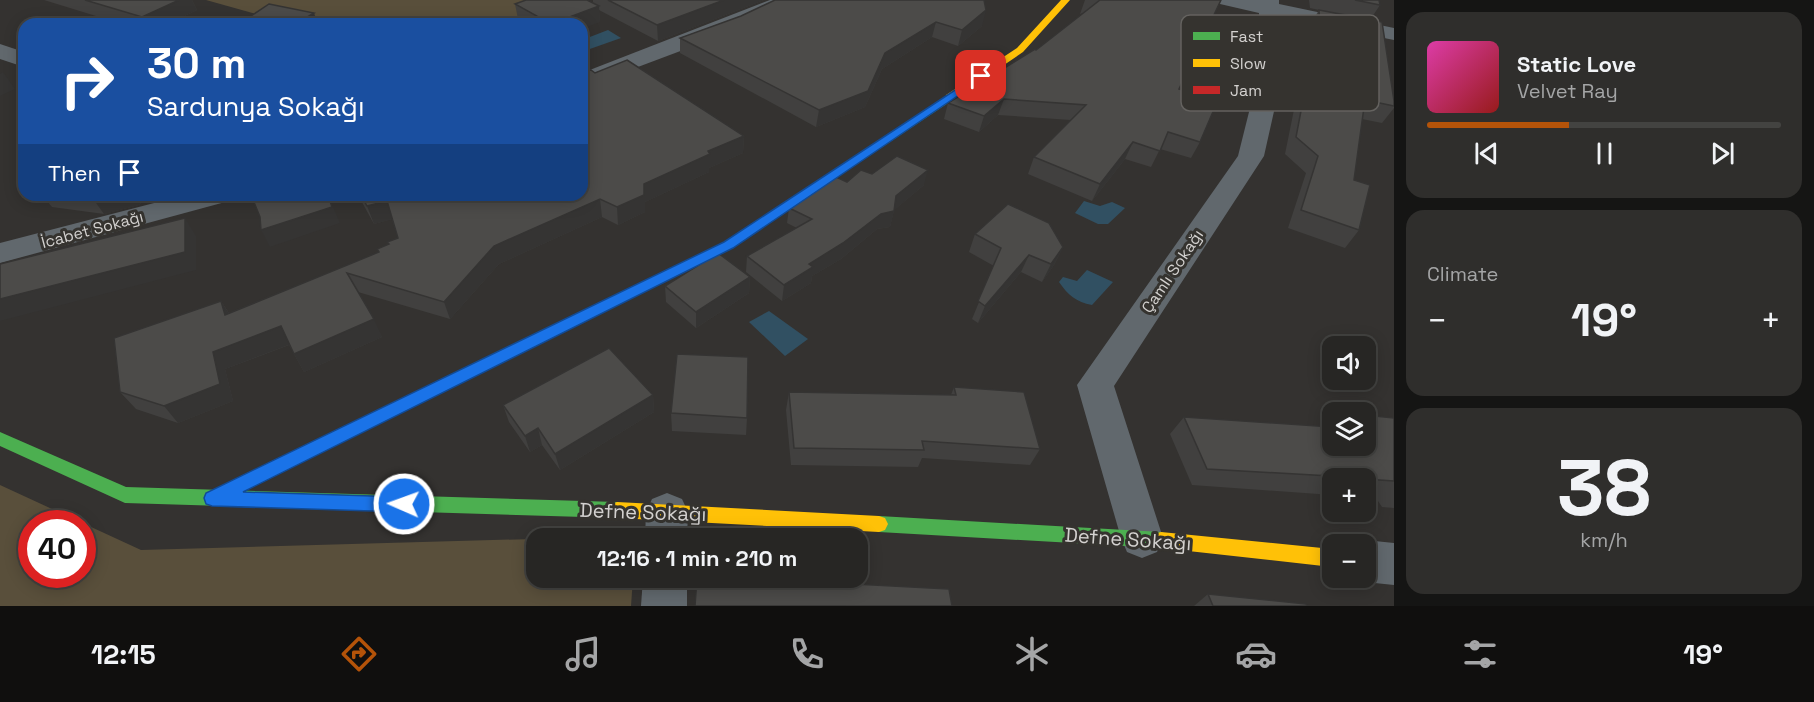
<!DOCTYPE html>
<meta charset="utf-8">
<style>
:root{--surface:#272624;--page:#2f2e2c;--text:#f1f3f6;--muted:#a4a5a6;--line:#434341;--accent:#b45309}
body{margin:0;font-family:"Space Grotesk",sans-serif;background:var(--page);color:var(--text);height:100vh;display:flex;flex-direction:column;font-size:22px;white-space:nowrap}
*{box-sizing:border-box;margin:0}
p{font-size:20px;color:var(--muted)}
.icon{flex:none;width:33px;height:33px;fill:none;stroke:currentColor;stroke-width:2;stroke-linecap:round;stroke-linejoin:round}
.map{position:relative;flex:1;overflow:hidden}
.sheet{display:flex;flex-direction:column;gap:12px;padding:12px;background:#151514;width:420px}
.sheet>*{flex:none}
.top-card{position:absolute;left:18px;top:18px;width:570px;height:183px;border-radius:18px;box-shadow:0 3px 15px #0003,0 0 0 2px var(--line);background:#1a4fa0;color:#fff;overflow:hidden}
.fabs{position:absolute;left:1322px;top:336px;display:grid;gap:12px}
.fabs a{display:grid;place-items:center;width:54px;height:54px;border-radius:12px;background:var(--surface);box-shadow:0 3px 15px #0003,0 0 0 2px var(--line);font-size:30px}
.speed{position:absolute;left:18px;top:510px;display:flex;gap:12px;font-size:30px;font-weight:700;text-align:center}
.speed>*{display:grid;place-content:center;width:78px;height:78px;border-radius:50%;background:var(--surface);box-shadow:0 3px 15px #0003,0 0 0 2px var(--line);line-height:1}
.speed .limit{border:9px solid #d22;background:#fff;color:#111}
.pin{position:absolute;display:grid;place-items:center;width:51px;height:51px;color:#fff;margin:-26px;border-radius:12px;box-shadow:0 3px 9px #0006}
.me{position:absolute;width:66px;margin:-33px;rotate:272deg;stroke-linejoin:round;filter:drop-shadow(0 0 4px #0008)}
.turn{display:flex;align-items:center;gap:21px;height:126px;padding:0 30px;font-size:27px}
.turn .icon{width:78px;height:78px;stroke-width:2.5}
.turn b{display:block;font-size:42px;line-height:51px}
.then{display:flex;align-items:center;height:57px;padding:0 30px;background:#0003;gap:12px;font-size:22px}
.big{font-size:45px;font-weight:800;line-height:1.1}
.sheet .card{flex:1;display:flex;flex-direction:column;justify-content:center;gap:9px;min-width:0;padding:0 21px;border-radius:18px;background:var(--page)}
.sheet .dial{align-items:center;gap:0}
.dial b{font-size:78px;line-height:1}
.song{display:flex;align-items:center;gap:18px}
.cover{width:72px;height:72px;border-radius:9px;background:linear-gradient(135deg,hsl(320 70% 55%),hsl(0 70% 35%))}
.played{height:6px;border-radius:3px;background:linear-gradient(90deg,var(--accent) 40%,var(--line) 40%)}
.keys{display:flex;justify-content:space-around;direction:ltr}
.heat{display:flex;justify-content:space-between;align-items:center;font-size:33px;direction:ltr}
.trip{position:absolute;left:526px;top:528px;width:342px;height:60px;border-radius:18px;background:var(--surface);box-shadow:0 3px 15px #0003,0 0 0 2px var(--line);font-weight:800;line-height:60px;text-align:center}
.menu{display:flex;height:96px;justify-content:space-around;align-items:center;background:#100f0e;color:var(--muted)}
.menu .icon{width:42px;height:42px}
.menu .selected{color:var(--accent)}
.menu b{font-size:27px;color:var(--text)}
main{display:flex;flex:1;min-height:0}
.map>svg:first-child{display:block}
.green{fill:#594f3b;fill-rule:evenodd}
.water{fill:#315062}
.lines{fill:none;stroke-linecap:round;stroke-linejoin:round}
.street{fill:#61686d;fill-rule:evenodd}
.fast{fill:#4caf50;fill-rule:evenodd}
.slow{fill:#ffc107;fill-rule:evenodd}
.jam{fill:#c62828;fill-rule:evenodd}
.wall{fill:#41403f}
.shaded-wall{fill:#353433}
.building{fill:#4c4b49;stroke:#353433;stroke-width:1.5}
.route{fill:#1a73e8;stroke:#114b97;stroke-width:1.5}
.labels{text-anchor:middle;stroke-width:6;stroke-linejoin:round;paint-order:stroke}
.street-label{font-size:16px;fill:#d3d1cf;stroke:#35332f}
.near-street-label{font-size:20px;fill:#d3d1cf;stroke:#35332f}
.key{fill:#35332f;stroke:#64625f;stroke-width:1.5}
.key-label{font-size:16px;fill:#d3d1cf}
</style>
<main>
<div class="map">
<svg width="1394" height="606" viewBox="0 0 1394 606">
<rect width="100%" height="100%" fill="#343230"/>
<g class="green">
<polygon points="206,0 583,0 512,24 291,24"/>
<path d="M0,485L141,550L637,536L636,538H537V578H633L631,606H0ZM32,524H82V574H32Z"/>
</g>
<g class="water">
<polygon points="608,30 621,38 587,50 582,47 582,40"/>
<polygon points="1084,201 1100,206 1112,202 1125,208 1108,224 1098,224 1075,213"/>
<path d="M1087,270L1113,282L1092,305C1076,302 1068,295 1059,282L1063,277L1077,281Z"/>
<polygon points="769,311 808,339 785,356 749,322"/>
</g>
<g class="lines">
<g class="street">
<polygon points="770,0 797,0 794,4 739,29 582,88 582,73"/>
<polygon points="1217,0 1279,0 1279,4 1394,28 1394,40 1279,17 1281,80 1264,156 1114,386 1163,538 1157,552 1142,558 1127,552 1121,538 1077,385 1238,156 1257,80 1259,13 1220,4"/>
<polygon points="0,44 24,52 24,67 0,59"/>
<polygon points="185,195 233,195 229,201 0,263 0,243"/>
<polygon points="667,493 682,499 688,512 687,538 645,538 646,512 652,499"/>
<polygon points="1365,540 1394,543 1394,585 1365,582 1354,578 1365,578 1365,544 1354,544"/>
<polygon points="643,578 687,578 687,606 641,606"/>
</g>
<g class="fast">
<polygon points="950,94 955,97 954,99 732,248 453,386 448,388 443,386 441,382 443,378 724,242"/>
<polygon points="0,432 126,487 617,502 623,505 626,510 623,515 617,518 125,503 0,446"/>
<polygon points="879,516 1161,532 1167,534 1170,540 1167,546 1161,548 879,532 873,530 870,524 873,518"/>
</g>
<g class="slow">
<polygon points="1061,0 1070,0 1023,52 954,99 946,99 946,95 1017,48"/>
<polygon points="617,502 879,516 885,518 888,524 885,530 879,532 617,518 611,515 608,510 611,505"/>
<polygon points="1161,532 1332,549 1332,567 1161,548 1155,546 1152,540 1155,534"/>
</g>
<polygon class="jam" points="448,376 453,378 455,382 453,386 217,504 211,501 209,496 211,491"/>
</g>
<g class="wall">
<polygon points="44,0 192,0 197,10 168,24 122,24"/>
<polygon points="593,0 764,0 658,41 599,10 600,22 582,24 526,24 518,19 515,4 593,3"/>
<polygon points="775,0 982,26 958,46 932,37 882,69 865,107 816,127 680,53 680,38 741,16"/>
<polygon points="1085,0 1221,0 1179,89 1200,142 1191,158 1160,149 1151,167 1125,159 1092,201 1028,174 1034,157 1071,120 998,115 979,132 944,119 948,103 1036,50 1083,13 1080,14"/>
<polygon points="1309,0 1379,0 1380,5 1370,20 1394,101 1394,108 1382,123 1362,119 1354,180 1359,230 1345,248 1288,228 1306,173 1285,154 1299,85 1309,69 1310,69 1310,25 1319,10 1324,11 1310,8"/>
<polygon points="595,73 744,136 743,153 709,168 709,172 645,202 645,212 618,225 602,217 499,264 450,319 358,292 382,337 304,372 289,345 225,369 233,401 178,423 136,409 120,392 221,301 229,313 379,252 377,249 389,245 398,238 392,219 374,224 358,195 582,195"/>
<polygon points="872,174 924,185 894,210 890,227 877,229 841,259 812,276 811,283 782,301 746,272 747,256 797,228 787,223 789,208 847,182"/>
<polygon points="42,195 150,195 139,205 104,214 52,207"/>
<polygon points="975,234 1063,247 1054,265 1042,282 1021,272 978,323 972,319 994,266 969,252"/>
<polygon points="750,277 749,293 696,328 666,302 665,286"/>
<polygon points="954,387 1040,449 1030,465 922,458 918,467 791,465 786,410 789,392 951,395"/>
<polygon points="653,395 654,412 560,470 542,445 530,452 509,422 503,405"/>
<polygon points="671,413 747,418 746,435 672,431"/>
<polygon points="1184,417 1332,446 1394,418 1394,508 1382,507 1376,498 1365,497 1365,478 1332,478 1332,495 1192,485 1170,434"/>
<polygon points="1208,594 1307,606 1194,606"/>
</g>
<g class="shaded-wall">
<polygon points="179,0 192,0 197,10 168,24 146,24 142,17"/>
<polygon points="724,0 764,0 658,41 657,25"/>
<polygon points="599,6 600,22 582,29 582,24 553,24"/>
<polygon points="986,10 982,26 958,46 962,30"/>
<polygon points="314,13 318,24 296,24"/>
<polygon points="936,22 932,37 882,69 865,107 816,127 819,110 885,53"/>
<polygon points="3,72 15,89 0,96 0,74"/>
<polygon points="1004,99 998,115 979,132 984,116"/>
<polygon points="744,136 743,153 709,168 709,172 645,202 645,212 618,225 617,207 644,184 708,151"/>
<polygon points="1133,142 1125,159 1092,201 1100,184"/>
<polygon points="928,170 924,185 892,212 894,211 890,227 877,229 841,259 812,276 811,283 782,301 784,285 809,264 881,214 896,196"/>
<polygon points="96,195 150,195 139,205 104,214 91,196"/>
<polygon points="328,195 340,223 270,247 261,230"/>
<polygon points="600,199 602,217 499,264 450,319 444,302 494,246"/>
<polygon points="387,201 393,219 374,224 367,206"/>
<polygon points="185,218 196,236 196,270 0,321 0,299"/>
<polygon points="1063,247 1054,265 1042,282 1051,264"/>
<polygon points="1029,255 1021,272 978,323 985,306"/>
<polygon points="750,277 749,293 696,328 696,312"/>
<polygon points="221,301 232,318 225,315"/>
<polygon points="374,319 382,337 304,372 294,354"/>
<polygon points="281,326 291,344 225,369 233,401 178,423 164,406 213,352"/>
<polygon points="653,395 654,412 560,470 555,454"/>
<polygon points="538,428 542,445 530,452 525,436"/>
</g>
<g class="building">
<polygon points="85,0 179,0 142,17"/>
<polygon points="526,0 587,0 599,6 551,24 515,4"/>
<polygon points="608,0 724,0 657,25"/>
<polygon points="775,0 984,0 986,10 962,30 936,22 885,53 868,91 819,110 680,38 741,16"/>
<polygon points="1100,0 1221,0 1179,89 1218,100 1200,142 1168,132 1160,151 1133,142 1100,184 1034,157 1086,105 1004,99 984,116 948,103 1035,49 1036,50"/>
<polygon points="1355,0 1379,0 1380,5"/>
<polygon points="269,4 314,13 296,24 239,24"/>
<polygon points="1319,10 1382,22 1394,101 1394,106 1365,100 1354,180 1370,185 1359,230 1301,210 1318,156 1296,137 1309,69 1321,72"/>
<polygon points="517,20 523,24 503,24"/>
<polygon points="627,60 744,136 708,151 710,154 644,184 644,195 617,207 600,199 494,246 444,302 347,273 374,319 294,354 281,326 213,352 220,384 164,406 120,392 114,338 221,301 225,315 379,252 377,249 389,244 387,242 398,238 387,201 367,206 361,195 582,195 582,72 591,70 595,73"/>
<polygon points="897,156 928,170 896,196 894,211 881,214 843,243 809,264 813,267 784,285 747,256 812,219 789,208 834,176 847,182 861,170 872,174"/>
<polygon points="251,195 328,195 332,207 261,230 260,217"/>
<polygon points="1008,204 1049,223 1063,247 1051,264 1029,255 985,306 978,301 1001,248 975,234"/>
<polygon points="185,218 185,252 0,299 0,264"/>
<polygon points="718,253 750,277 696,312 665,286"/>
<polygon points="609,348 653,395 555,454 538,428 525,436 503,405"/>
<polygon points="677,354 748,357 747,418 671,413"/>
<polygon points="954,387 1024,392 1040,449 922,441 924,450 794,448 789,392 956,395"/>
<polygon points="1365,415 1394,418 1394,481 1365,479 1365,478 1207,469 1184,417 1332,427 1332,446 1365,446"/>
<polygon points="697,578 817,578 817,582 949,589 952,606 695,606"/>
<polygon points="1208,594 1306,604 1307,606 1213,606"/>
</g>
<polygon class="route" points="981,73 986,76 984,78 733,248 243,492 404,497 410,499 412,504 410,510 404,512 212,506 206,504 204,498 206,493 724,242"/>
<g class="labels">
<g class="street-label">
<text transform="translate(92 229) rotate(-15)" y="6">İcabet Sokağı</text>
<text transform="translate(1172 271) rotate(-56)" y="6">Çamlı Sokağı</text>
</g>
<g class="near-street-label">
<text transform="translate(643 512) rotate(2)" y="7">Defne Sokağı</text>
<text transform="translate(1128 539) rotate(4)" y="7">Defne Sokağı</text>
</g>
</g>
<rect x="1181" y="15" width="198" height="96" rx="9" class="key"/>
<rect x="1193" y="32" width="27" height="8" fill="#4caf50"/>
<rect x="1193" y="59" width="27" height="8" fill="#ffc107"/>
<rect x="1193" y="86" width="27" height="8" fill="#c62828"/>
<g class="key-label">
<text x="1230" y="42">Fast</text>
<text x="1230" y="69">Slow</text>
<text x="1230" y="96">Jam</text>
</g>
</svg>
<div class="fabs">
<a><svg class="icon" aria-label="sound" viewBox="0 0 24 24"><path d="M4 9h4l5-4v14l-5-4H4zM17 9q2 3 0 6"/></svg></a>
<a><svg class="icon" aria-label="layers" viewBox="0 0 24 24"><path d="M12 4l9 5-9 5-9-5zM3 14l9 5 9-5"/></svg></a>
<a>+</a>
<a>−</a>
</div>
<div class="speed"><div class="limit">40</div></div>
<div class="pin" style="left:981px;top:76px;background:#d93025"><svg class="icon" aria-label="arrive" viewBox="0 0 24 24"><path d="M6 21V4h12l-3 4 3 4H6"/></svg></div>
<svg class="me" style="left:404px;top:504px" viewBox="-20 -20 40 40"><circle r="17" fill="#1a73e8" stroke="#fff" stroke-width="3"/><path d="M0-11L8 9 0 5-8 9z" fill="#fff"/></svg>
<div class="trip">12:16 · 1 min · 210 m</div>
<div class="top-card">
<div class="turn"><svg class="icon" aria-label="right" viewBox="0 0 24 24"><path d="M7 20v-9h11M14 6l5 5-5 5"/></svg><div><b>30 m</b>Sardunya Sokağı</div></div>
<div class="then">Then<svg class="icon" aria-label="arrive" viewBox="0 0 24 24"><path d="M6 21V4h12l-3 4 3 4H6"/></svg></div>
</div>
</div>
<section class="sheet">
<div class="card">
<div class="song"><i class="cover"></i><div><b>Static Love</b><p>Velvet Ray</p></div></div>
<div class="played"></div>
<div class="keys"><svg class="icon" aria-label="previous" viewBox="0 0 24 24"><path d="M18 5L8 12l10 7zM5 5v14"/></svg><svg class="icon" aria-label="pause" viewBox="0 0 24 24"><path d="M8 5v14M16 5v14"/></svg><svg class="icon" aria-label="next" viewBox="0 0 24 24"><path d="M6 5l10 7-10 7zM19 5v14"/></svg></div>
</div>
<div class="card"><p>Climate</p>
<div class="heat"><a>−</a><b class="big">19°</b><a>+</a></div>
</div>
<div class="card dial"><b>38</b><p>km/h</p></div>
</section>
</main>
<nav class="menu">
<b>12:15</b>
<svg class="icon selected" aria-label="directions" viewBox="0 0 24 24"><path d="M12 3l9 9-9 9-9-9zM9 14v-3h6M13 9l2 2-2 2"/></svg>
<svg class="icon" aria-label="music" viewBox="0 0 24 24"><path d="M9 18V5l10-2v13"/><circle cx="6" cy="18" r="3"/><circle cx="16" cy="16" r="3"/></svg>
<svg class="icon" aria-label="phone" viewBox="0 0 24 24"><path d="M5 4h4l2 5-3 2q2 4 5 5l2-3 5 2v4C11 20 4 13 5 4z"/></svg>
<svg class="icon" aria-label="climate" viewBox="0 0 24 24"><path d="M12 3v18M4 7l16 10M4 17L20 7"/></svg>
<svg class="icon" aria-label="car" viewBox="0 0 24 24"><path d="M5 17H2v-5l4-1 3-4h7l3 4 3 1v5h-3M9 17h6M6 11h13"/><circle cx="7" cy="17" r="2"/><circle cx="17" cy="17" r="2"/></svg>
<svg class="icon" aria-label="filters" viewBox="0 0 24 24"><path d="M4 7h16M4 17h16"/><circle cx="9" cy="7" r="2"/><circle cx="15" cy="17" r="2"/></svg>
<b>19°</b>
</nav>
